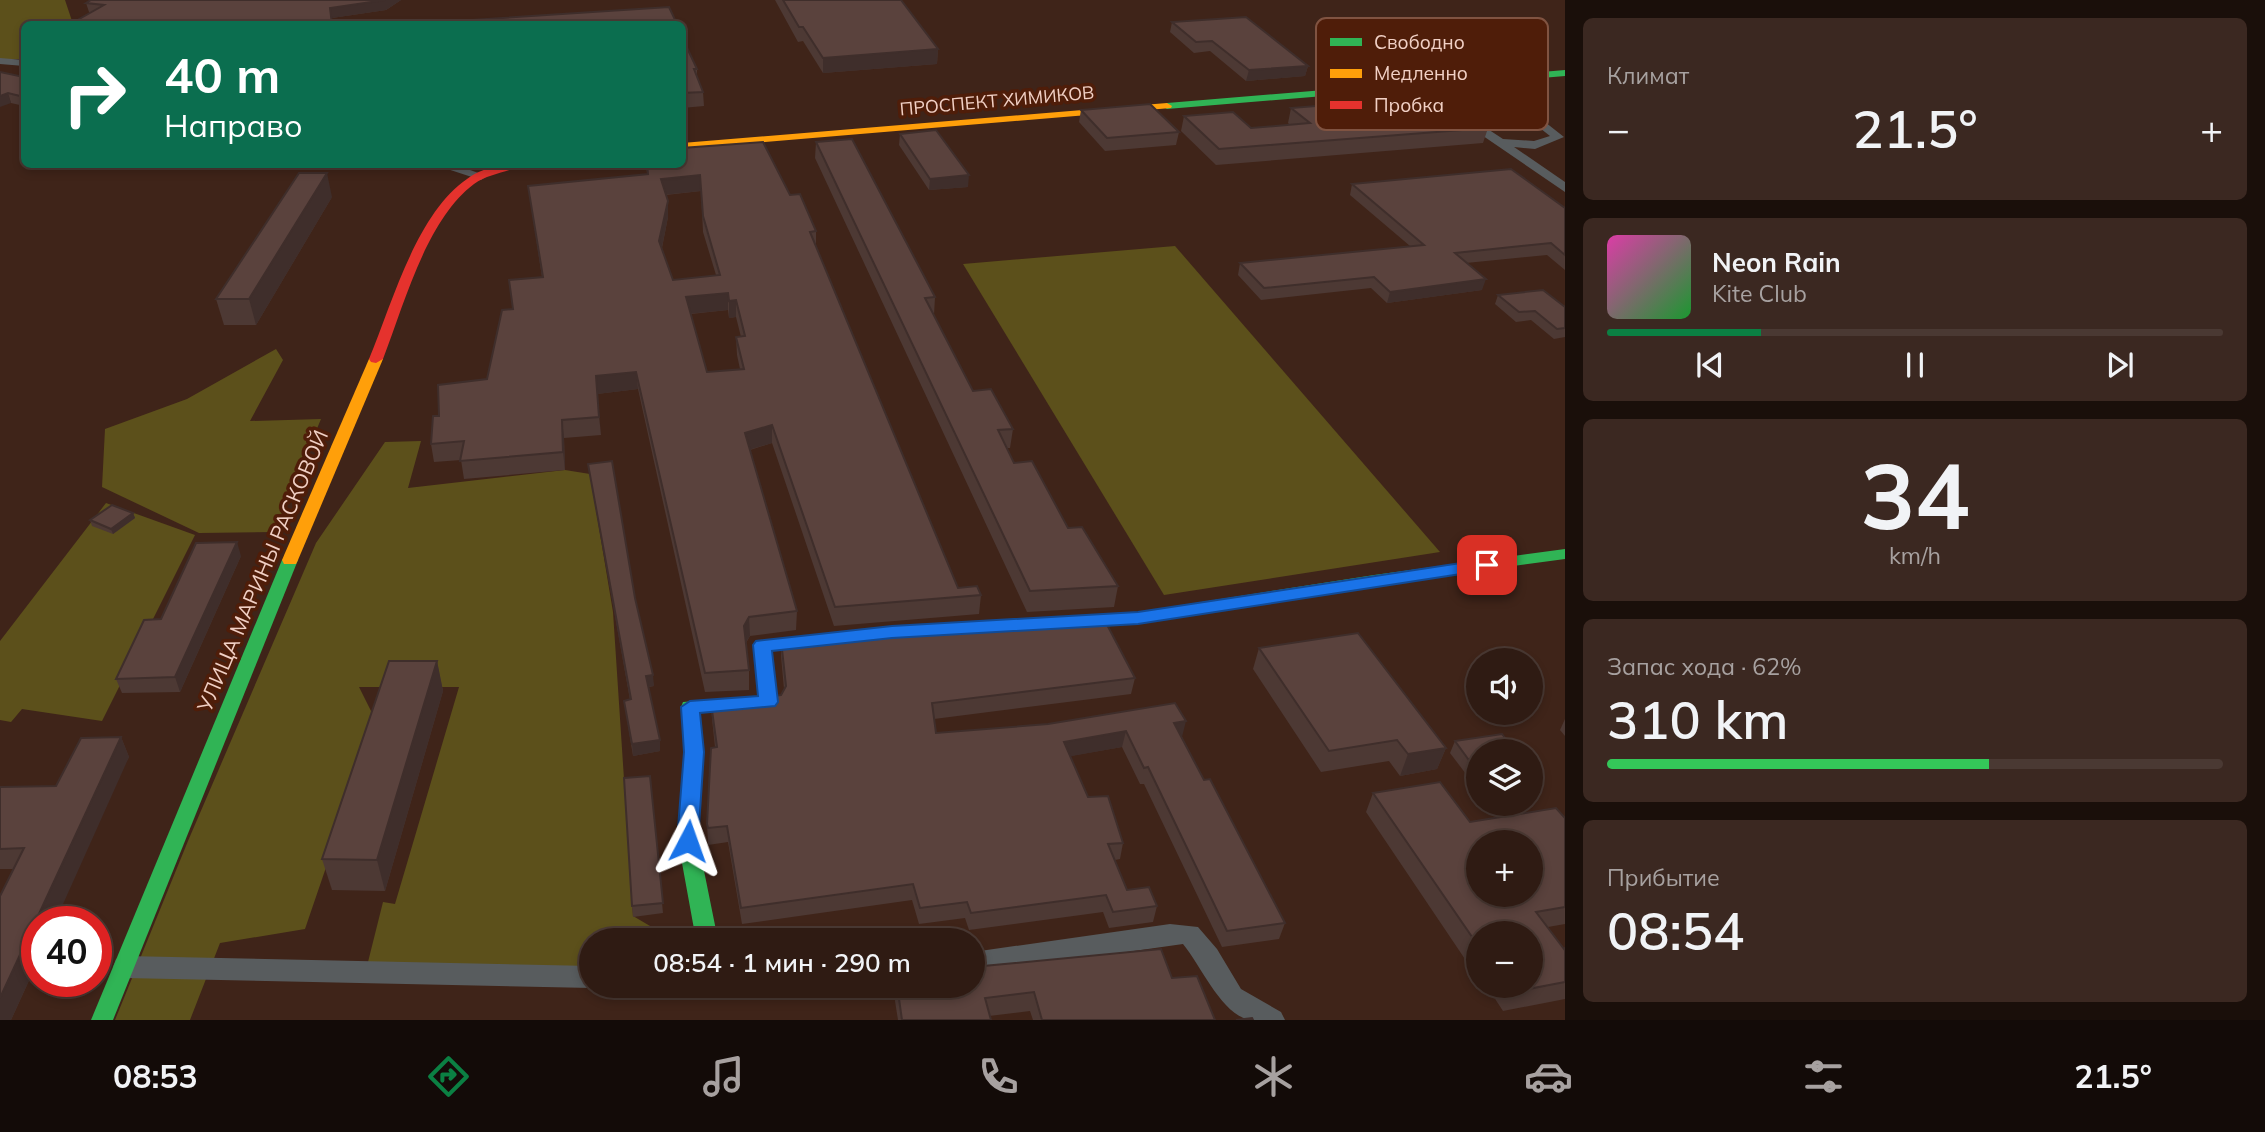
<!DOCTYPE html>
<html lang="ru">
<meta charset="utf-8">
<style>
:root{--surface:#2f1b13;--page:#3b2821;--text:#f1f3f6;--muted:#a7a1a0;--line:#4a3933;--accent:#0b8043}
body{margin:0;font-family:Mulish,sans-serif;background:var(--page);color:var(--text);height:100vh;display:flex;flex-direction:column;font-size:26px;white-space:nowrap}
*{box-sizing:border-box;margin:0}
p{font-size:23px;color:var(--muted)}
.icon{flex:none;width:38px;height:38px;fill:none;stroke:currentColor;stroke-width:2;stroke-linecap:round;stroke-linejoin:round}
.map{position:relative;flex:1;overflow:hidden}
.side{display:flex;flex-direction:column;gap:18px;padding:18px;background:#1a0f0a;width:700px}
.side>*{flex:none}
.guide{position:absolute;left:21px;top:21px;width:665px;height:147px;border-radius:10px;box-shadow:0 4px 10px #0003,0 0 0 2px var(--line);background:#0b6e4f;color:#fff;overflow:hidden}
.fabs{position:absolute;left:1466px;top:648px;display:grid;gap:14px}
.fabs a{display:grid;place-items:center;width:77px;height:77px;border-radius:50%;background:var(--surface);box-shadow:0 4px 10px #0003,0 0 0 2px var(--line);font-size:35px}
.speed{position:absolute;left:21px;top:906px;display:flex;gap:14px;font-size:35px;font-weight:700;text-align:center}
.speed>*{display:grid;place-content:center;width:91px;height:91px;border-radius:50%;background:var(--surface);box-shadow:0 4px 10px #0003,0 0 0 2px var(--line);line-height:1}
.speed .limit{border:10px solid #d22;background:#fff;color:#111}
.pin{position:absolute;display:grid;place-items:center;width:60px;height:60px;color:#fff;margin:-30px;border-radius:14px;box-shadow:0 4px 10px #0006}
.me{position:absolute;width:77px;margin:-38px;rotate:4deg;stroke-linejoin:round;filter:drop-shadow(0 0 5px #0008)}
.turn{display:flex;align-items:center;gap:24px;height:147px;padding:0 28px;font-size:32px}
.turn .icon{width:91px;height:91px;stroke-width:2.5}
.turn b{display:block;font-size:49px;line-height:60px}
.big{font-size:52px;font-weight:600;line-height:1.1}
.side .tile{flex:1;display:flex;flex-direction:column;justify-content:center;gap:10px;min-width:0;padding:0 24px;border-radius:10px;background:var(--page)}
.side .dial{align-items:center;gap:0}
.dial b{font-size:91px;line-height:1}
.song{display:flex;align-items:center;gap:21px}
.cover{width:84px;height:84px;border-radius:10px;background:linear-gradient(135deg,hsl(320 70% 55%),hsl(130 70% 35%))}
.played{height:7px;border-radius:4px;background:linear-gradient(90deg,var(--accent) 25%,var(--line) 25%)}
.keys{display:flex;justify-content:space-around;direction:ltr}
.heat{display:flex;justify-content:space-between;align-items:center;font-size:38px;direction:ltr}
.charge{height:10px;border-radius:5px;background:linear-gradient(90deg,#34c759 62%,var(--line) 0)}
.trip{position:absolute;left:579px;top:928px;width:406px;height:70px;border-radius:35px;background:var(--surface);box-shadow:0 4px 10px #0003,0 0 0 2px var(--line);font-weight:600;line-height:70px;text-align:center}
.dock{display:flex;height:112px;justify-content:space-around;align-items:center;background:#130b08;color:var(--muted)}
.dock .icon{width:49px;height:49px}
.dock .selected{color:var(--accent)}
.dock b{font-size:32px;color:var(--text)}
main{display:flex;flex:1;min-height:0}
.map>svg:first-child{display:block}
.green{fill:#5c501b}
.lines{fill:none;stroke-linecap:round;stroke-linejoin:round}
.street{fill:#585c5e;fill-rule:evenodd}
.fast{fill:#30b455;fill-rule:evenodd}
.slow{fill:#ff9f0a;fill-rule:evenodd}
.jam{fill:#e5322d;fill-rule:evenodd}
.wall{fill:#4d3934;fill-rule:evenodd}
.shaded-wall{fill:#3f2e2b}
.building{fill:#5a423d;stroke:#3f2e2b;stroke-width:2;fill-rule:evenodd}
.route{fill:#1a73e8;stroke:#114b97;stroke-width:2}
.labels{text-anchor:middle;stroke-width:7;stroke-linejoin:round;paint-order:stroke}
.far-street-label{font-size:18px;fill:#f1d0c5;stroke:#4f1d09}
.street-label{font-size:21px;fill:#f1d0c5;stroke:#4f1d09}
.key{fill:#4f1d09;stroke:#805341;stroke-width:2}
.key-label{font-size:19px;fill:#f1d0c5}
</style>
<main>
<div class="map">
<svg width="1565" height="1020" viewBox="0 0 1565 1020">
<rect width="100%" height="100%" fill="#3f2419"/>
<g class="green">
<polygon points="0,0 65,0 73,24 24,24 24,59 0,59"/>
<polygon points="1175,246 1440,552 1164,595 963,264"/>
<polygon points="276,349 283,360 250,421 321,419 274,532 199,533 102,487 105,429 187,399"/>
<polygon points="421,441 408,488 565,470 590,474 613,612 633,916 674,940 592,940 591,969 367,966 383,902 395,904 459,687 359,687 376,721 305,929 220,943 190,1020 115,1020 188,841 316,543 385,442"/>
<polygon points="106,503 195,535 102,721 22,709 11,722 0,720 0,641"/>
</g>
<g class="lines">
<g class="street">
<polygon points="0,58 24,60 24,66 0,64"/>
<polygon points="1491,77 1499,77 1502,88 1564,137 1535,149 1514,147 1565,182 1565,192 1410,86 1419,84 1503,139 1534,141 1550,136 1493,91"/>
<polygon points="432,164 453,164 487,176 481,180"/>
<path d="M1170,924L1198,927L1217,949L1241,989L1281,1012L1285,1020C1274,1020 1262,1020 1251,1020C1222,1016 1202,967 1183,944L973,974V952Z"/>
<polygon points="125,956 592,966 592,985 599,985 592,988 125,978 116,975 113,967 116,959"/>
</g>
<g class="fast">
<polygon points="1565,70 1565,76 1167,109 1162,106 1167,103"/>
<polygon points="1565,549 1565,559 1374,585 1138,624 1071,629 1065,627 1062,623 1065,619 1071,617 1138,612 1374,575"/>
<polygon points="290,555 298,560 113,1020 91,1020 282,560"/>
<polygon points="879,628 885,630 888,634 885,638 771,650 777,702 775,707 700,713 704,752 698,841 718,940 696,940 678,841 684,752 681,707 683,702 758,696 753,645 756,641"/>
</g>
<g class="slow">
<polygon points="1167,103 1172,106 1171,108 682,149 682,143"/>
<polygon points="376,355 383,359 298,560 296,564 284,564 282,560 369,359"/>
</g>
<path class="jam" d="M502,164H523C508,173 489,173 474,184C426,220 404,305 383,359L376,363L371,362L369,359C392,304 416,214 467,179C477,171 490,168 502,164Z"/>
</g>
<g class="wall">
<polygon points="91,0 401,0 386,10 332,18 333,24 75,24 74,22 90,13 89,12 86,3"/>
<polygon points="775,0 901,0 938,49 937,64 823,73 803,41 798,42"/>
<polygon points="1172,22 1308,66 1305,76 1246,81 1210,51 1194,53 1170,32"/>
<polygon points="682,37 697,69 697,78 703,92 704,106 682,108"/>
<polygon points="0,72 24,77 24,106 11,103"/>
<polygon points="1356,95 1428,97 1488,128 1483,143 1216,165 1181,131 1184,116 1251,128 1290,125 1288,123 1291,108 1354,103"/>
<polygon points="1081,110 1179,132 1176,145 1105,151 1079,122"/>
<polygon points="900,134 968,187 929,190 899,145"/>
<polygon points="816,142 935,297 934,315 973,391 1013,429 1010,448 1007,448 1014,463 1068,528 1118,586 1114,607 1027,612 815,158"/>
<path d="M646,164H682L790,195L816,231V247L958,588L981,595L979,614L834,626L772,443L750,450L797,611L796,630L750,636L746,643L749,670V690L705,692L638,389L597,394L601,435L564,438L565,470L464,479L461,460L434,462L431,444L439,416L487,379L513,309L542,277L528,186L647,174ZM701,191L703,232L716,275L673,280L662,248L668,217V201L666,195ZM728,310L729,318L736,317L741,337H736L737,355L740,369L707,372L691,314Z"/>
<polygon points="1352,184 1565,208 1565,270 1547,255 1466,263 1482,290 1387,303 1371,288 1261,300 1238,275 1240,263 1410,246 1350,195"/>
<polygon points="332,197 256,325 224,325 216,299"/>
<polygon points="1498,295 1565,307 1565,337 1554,339 1531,320 1516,322 1495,304"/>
<polygon points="588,464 635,598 654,686 649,687 660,751 633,756 624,701 630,700"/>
<polygon points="133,513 135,518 113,534 92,526 90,520"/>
<polygon points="241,556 180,692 122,693 116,679 161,619"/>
<polygon points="843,634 1135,678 1131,694 934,719 936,733 1048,724 1182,737 1204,780 1285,923 1279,939 1222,947 1144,784 1140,784 1122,747 1070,756 1088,797 1123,843 1120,859 1115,860 1127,890 1157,906 1153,922 1109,928 1103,912 969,930 965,918 919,924 912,900 742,924 728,842 708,845 708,841 707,824 715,747 712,719 711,703 781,695 784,689 781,656 781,640 843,638"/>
<polygon points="1259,648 1446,748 1437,769 1400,776 1389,761 1321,772 1253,669"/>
<polygon points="437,661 443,691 385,891 332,890 322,859"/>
<polygon points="1565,719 1565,736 1560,730"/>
<polygon points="121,737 129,757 37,922 37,963 11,1020 0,1020 14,869 0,869 0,787 56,786"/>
<polygon points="1455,741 1479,751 1479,772 1466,774 1450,753"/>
<polygon points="650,776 663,913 633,917 632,906"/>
<polygon points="1373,793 1470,822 1565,818 1565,924 1548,927 1564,949 1565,948 1565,999 1503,1011 1486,985 1531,985 1479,933 1479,977 1477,977 1366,812"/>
<polygon points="1172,978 1215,1020 1033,1020 1030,1011 989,1016 991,1020 898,1020 895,1001 896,985 973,985"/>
</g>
<g class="shaded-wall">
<polygon points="385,0 401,0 386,10 332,18 333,24 332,24 330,8"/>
<polygon points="938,49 937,64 823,73 823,58"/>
<polygon points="1308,66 1305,76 1246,81 1249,70"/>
<polygon points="8,93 11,103 0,107 0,96"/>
<polygon points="327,173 332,197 256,325 249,299"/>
<polygon points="700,175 701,191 662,195 661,179"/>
<polygon points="969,175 968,187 929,190 930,179"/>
<polygon points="668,201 668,217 660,257 659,241"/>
<polygon points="1486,279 1482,290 1387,303 1390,292"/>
<polygon points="728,293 728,310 687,314 686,297"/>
<polygon points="736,300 736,317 729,318 729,301"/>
<polygon points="636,372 638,389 597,394 601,435 596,376"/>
<polygon points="562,420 564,438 565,470 563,452"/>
<polygon points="772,425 772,443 745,451 745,433"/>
<polygon points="133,513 135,518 113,534 111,529"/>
<polygon points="237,542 241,556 180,692 175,677"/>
<polygon points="749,617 750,636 744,645 744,626"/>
<polygon points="437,661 443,691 385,891 377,860"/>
<polygon points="653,675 654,686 647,687 646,676"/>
<polygon points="1186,721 1182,737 1174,723"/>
<polygon points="1126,731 1122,747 1061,758 1064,742"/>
<polygon points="121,737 129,757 55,922 37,922 37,963 11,1020 0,1020 0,998"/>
<polygon points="660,740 660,751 633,756 632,744"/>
<polygon points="1446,748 1437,769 1400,776 1408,754"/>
</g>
<g class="building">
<polygon points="91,0 385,0 330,8 332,24 99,24 74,22 104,5 86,3"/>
<polygon points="783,0 901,0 938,49 823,58 803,27 799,27"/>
<polygon points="669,7 677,24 410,24"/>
<polygon points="1246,17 1308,66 1249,70 1212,41 1196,42 1172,22"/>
<polygon points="682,37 697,69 694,69 703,92 682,93"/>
<polygon points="0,72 24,77 24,97 8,93 0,96"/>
<polygon points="1418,90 1428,97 1440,96 1488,128 1219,149 1184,116 1233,112 1251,128 1310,123 1291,108 1366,102 1356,95"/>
<polygon points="1150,104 1179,132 1107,138 1081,110"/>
<polygon points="936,130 969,175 930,179 900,134"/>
<polygon points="852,139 935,297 925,298 973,391 991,389 1013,429 998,430 1014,463 1032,461 1068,528 1082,527 1118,586 1030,591 816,142"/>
<path d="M763,142L790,195L800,194L816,231L810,232L958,588L977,586L981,595L835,607L772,425L745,433L797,611L749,617L744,626L749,670L705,673L636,372L596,376L599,417L562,420L563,452L460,461L464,441L431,444L433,416H439L438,385L487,379L502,310L513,309L509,280L543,277L528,186L648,174L647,164H682V148ZM700,175L703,216L720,275L673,280L659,241L668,201L661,179ZM728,293L729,301L736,300L745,336L736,337L744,369L707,372L686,297Z"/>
<polygon points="1511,169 1565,208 1565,255 1551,243 1455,253 1486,279 1390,292 1374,277 1264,288 1240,263 1424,245 1352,184"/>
<polygon points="299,173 327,173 249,299 216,299"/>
<polygon points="1543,290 1565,307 1565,328 1557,329 1535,311 1519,312 1498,295"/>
<polygon points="612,461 635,598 653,675 646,676 660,740 632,744 624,701 631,699 588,464"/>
<polygon points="112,505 133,513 111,529 90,520"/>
<polygon points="237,542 175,677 116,679 144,620 161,619 196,543"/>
<polygon points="1103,617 1135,678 932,703 936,733 1048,724 1175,703 1186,721 1174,723 1204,780 1210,779 1285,923 1227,931 1148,767 1144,768 1126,731 1064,742 1088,797 1108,796 1123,843 1108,844 1127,890 1149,887 1157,906 1113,912 1106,895 971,913 967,902 920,908 913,884 741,908 727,826 708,828 707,824 711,748 717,747 711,703 781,695 786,686 781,640 844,638 843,634 893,629"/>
<polygon points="1358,633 1446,748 1408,754 1397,740 1329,751 1259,648"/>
<polygon points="389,661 437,661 377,860 322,859"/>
<polygon points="1502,734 1515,751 1479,751 1479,761 1471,763 1455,741"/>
<polygon points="121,737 0,998 0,896 24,848 0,849 0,787 56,786 81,738"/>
<polygon points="650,776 663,903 632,906 624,778"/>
<path d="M1440,782L1470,822L1556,808L1565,818V907L1536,912L1564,949L1565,948V982L1513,992L1509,985H1531V933H1479V947L1373,793ZM1479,842H1531V894H1479Z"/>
<polygon points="1161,949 1172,978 1197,976 1215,1020 1042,1020 1034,992 985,998 991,1020 902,1020 897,985 973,985 973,967"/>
<polygon points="1252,1018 1253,1020 1236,1020"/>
</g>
<polygon class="route" points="1487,559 1495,565 1493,569 1138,624 892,638 772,651 778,702 775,706 700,713 704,752 698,841 695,847 680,847 677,841 684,752 681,707 690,701 758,696 753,645 756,641 892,626 1138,612"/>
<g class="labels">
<g class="far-street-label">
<text transform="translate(997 101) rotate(-5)" y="6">ПРОСПЕКТ ХИМИКОВ</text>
</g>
<g class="street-label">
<text transform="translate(263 571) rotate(-67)" y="7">УЛИЦА МАРИНЫ РАСКОВОЙ</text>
</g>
</g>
<rect x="1316" y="18" width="232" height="112" rx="10" class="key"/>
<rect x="1330" y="38" width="32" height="8" fill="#30b455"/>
<rect x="1330" y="69" width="32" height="9" fill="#ff9f0a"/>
<rect x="1330" y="101" width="32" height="8" fill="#e5322d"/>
<g class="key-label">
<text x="1374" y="49">Свободно</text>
<text x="1374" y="80">Медленно</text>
<text x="1374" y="112">Пробка</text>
</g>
</svg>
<div class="fabs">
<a><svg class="icon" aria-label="sound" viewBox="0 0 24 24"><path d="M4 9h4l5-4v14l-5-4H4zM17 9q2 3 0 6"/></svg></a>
<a><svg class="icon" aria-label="layers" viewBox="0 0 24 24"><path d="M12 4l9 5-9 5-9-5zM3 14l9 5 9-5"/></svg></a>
<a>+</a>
<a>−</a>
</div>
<div class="speed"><div class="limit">40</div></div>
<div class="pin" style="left:1487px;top:565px;background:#d93025"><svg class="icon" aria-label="arrive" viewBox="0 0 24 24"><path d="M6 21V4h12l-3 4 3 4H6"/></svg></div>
<svg class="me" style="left:688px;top:841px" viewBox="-20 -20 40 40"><path d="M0-17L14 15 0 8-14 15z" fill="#1a73e8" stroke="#fff" stroke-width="4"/></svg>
<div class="trip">08:54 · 1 мин · 290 m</div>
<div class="guide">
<div class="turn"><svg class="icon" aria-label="right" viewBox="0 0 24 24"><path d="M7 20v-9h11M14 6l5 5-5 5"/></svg><div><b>40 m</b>Направо</div></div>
</div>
</div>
<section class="side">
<div class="tile"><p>Климат</p>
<div class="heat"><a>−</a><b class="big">21.5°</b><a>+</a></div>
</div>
<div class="tile">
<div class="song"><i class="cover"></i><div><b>Neon Rain</b><p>Kite Club</p></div></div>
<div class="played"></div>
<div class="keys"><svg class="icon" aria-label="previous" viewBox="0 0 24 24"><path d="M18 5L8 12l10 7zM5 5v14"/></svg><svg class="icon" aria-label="pause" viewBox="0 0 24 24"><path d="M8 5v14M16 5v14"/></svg><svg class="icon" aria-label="next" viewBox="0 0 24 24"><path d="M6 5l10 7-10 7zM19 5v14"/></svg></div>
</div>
<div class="tile dial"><b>34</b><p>km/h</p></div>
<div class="tile"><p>Запас хода · 62%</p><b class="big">310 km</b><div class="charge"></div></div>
<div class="tile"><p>Прибытие</p><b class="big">08:54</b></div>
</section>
</main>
<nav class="dock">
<b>08:53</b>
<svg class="icon selected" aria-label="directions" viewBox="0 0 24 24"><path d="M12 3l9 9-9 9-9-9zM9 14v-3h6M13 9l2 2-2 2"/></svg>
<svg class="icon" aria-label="music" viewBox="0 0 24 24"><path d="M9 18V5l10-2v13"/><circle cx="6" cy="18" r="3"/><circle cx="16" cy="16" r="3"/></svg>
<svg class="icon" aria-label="phone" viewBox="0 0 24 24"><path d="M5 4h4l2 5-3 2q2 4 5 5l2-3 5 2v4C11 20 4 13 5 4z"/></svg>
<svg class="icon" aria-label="climate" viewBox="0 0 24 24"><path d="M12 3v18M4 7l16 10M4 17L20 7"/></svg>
<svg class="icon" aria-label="car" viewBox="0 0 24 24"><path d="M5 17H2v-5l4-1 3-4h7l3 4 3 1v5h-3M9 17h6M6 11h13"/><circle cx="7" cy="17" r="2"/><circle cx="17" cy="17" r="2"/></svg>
<svg class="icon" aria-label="filters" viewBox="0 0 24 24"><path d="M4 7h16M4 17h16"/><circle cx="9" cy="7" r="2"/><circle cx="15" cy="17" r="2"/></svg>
<b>21.5°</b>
</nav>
